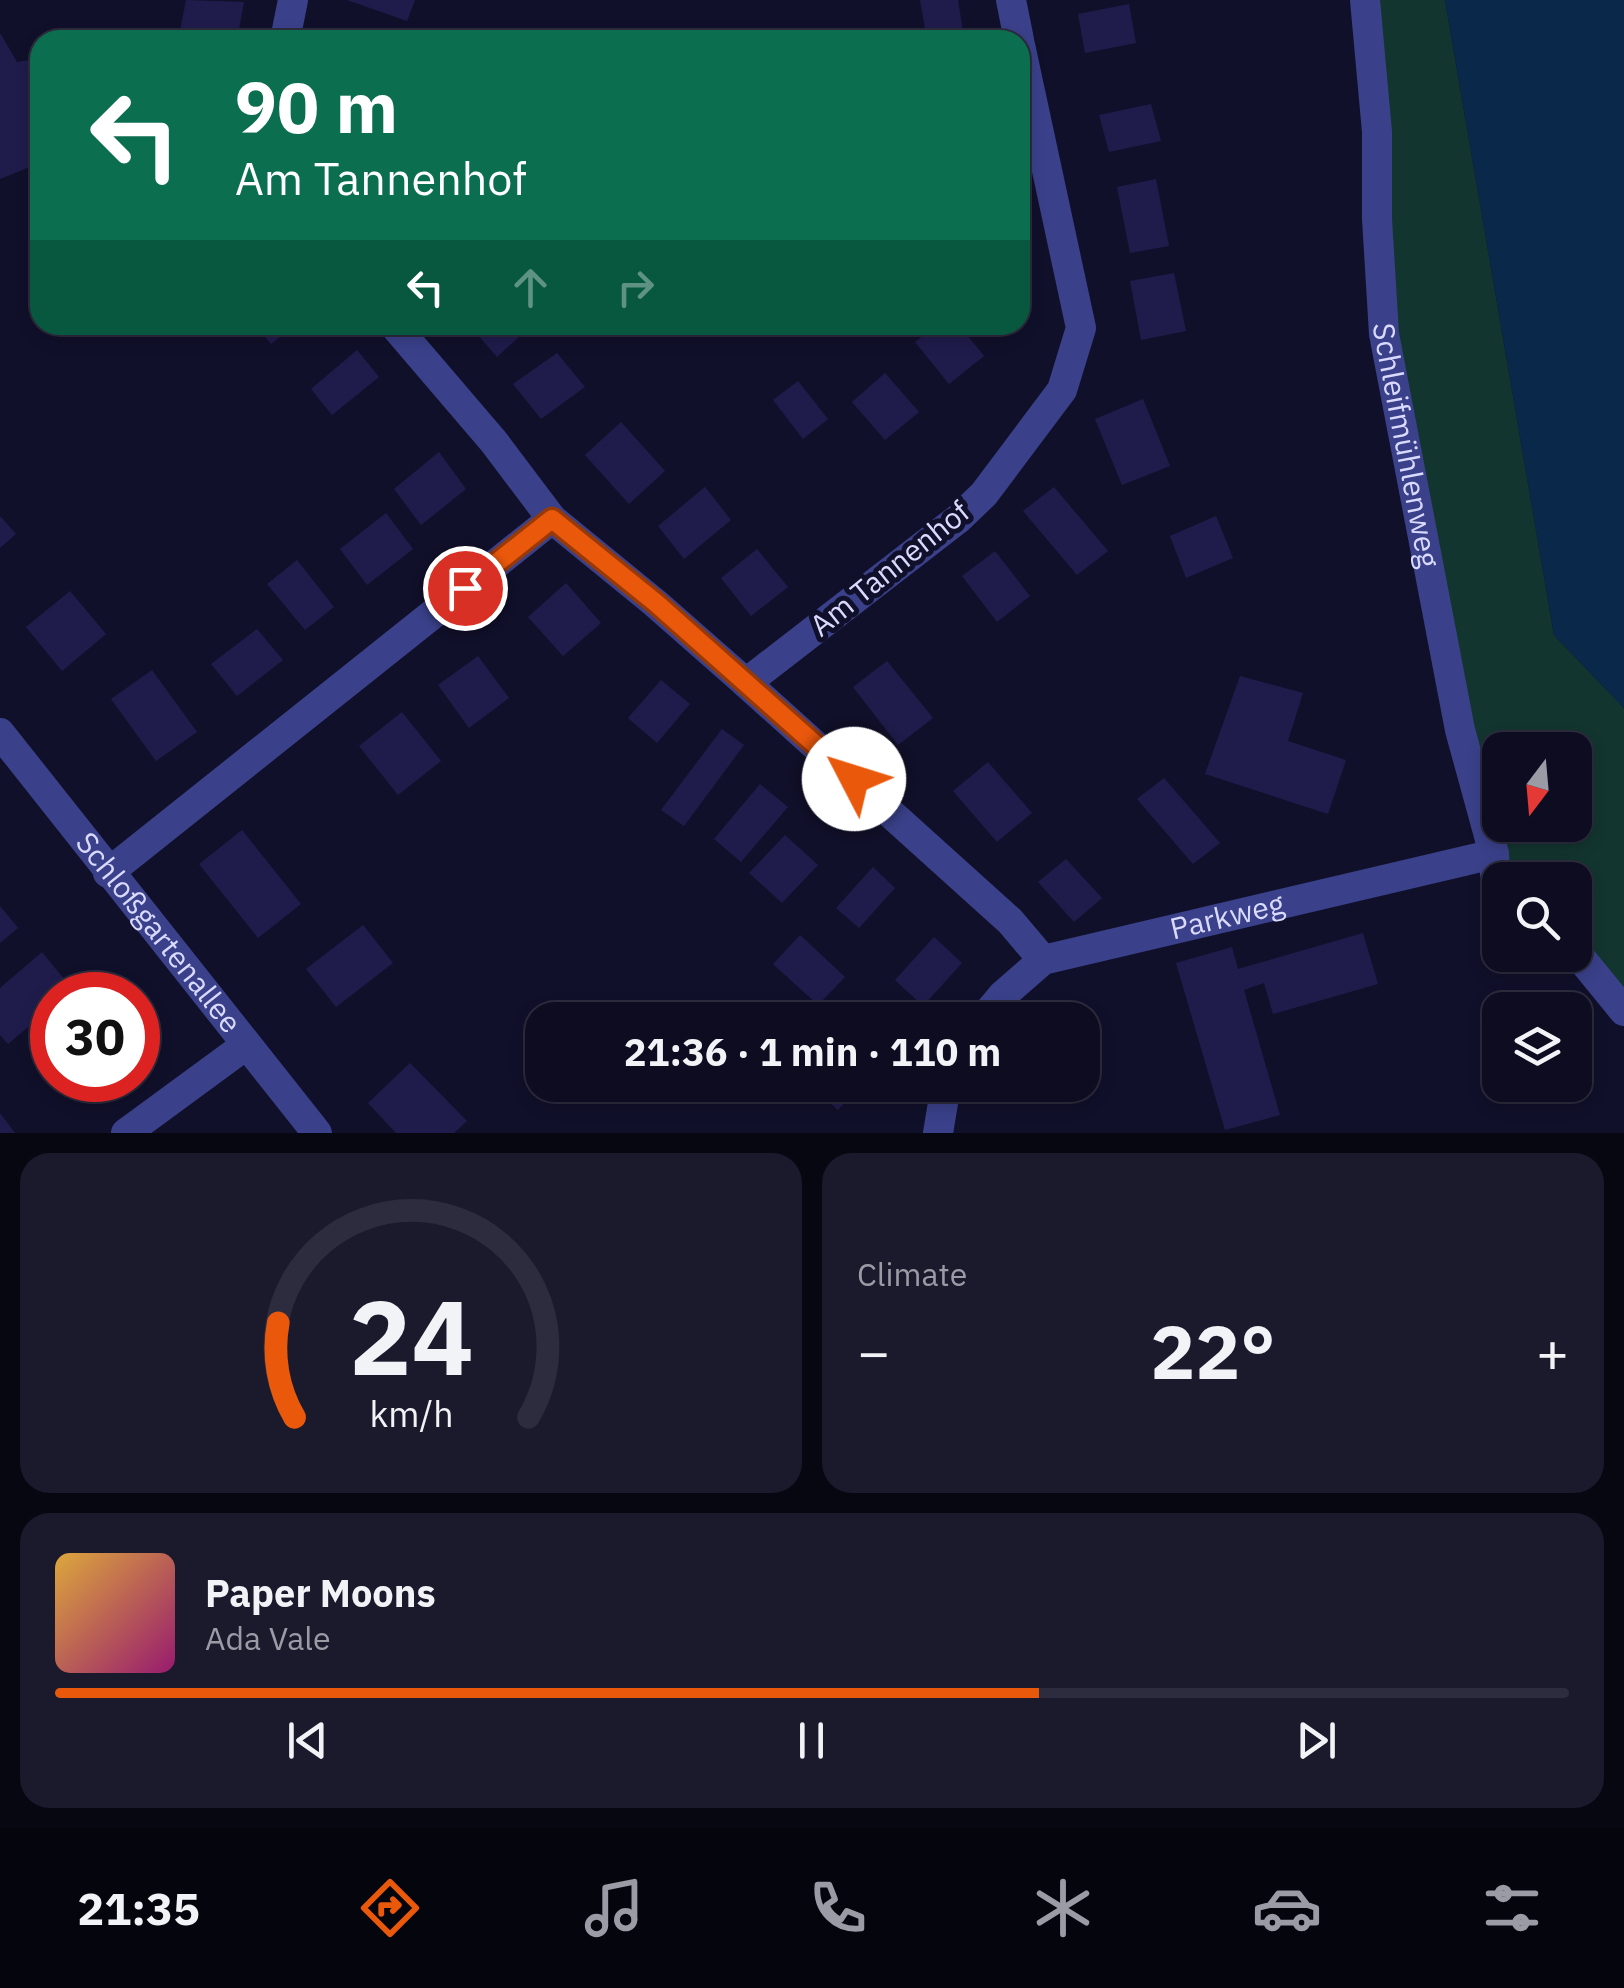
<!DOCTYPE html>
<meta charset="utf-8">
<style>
:root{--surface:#0d0c20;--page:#1b1a2d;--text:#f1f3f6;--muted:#9a9ba5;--line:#2d2c3e;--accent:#ea580c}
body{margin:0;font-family:"IBM Plex Sans",sans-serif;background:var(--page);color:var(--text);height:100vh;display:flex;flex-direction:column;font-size:38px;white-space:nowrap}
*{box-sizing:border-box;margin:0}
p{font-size:32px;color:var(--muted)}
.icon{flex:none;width:55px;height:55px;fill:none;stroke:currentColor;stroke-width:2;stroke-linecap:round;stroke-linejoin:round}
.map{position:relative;height:1133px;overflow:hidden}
.side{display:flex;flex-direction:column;gap:20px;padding:20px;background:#070712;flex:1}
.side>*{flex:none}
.guide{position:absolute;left:30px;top:30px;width:1000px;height:305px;border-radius:30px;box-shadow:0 5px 15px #0003,0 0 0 2px var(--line);background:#0b6e4f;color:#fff;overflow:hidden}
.needle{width:65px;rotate:196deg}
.fabs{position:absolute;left:1482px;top:732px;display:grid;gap:20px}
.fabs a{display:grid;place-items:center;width:110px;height:110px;border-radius:20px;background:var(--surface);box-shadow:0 5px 15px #0003,0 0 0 2px var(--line);font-size:50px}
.speed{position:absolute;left:30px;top:972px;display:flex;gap:20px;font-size:50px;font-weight:700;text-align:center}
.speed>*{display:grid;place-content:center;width:130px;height:130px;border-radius:50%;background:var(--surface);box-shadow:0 5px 15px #0003,0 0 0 2px var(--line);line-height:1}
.speed .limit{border:15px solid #d22;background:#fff;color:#111}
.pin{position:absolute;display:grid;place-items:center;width:85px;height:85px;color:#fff;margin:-42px;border:5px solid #fff;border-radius:50%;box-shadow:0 2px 10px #0007}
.me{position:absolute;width:110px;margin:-55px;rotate:310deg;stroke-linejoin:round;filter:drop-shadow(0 0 8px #0008)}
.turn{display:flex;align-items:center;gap:35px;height:210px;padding:0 40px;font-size:45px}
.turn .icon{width:130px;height:130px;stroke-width:2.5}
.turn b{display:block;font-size:70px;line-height:85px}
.lanes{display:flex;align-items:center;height:95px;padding:0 40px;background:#0003;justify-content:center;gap:50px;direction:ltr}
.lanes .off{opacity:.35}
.big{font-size:75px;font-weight:800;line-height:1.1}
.side .tile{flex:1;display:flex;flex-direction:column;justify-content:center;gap:15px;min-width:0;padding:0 35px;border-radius:30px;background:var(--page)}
.side .dial{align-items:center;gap:0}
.dial svg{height:260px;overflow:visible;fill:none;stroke:var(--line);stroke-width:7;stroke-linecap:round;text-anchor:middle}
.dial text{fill:var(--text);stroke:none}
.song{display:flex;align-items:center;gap:30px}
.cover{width:120px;height:120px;border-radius:15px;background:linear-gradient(135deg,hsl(40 70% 55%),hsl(320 70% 35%))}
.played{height:10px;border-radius:5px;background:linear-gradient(90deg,var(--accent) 65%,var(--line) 65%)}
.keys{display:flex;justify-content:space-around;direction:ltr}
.heat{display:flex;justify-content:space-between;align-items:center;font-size:55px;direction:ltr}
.side .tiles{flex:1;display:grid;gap:20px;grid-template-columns:1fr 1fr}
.tile:last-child{grid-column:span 2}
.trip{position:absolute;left:525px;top:1002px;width:575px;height:100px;border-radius:30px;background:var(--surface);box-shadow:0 5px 15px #0003,0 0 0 2px var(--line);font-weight:800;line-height:100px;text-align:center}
.menu{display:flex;height:160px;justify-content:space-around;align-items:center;background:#05050d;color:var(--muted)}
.menu .icon{width:70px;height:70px}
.menu .current{color:var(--accent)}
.menu b{font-size:45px;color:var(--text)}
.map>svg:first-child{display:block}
.green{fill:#13352f;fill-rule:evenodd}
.water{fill:#0a294a}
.building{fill:#1f1c4c}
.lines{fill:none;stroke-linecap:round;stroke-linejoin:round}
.minor{stroke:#3a418a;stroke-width:30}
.route-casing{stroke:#983908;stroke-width:25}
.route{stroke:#ea580c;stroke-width:18}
.labels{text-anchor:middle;stroke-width:10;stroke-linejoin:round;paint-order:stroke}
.street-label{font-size:30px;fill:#dadaff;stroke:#11102b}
</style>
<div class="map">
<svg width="1624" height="1133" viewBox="0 0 1624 1133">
<rect width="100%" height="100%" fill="#11102b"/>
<path class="green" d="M1365,0H1445L1554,635L1624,708V1011L1575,951V880H1502L1384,334ZM1500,750H1575V825H1500Z"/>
<polygon class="water" points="1445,0 1624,0 1624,708 1554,635"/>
<g class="building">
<polygon points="186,0 244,2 237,40 180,31"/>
<polygon points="347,0 415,0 407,21"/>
<polygon points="920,0 958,0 964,38 927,40"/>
<polygon points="1129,4 1136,43 1085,53 1078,14"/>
<polygon points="0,33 17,62 30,60 40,72 40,90 29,94 40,125 40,163 0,179"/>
<polygon points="1151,104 1161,141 1109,152 1099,115"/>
<polygon points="1156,179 1169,246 1130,253 1117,187"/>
<polygon points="1174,273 1186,331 1141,340 1130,281"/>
<polygon points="255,325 296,325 271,344"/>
<polygon points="469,325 532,325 497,357"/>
<polygon points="936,325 959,325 984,356 949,384 915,342"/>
<polygon points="357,350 379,377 332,415 311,389"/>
<polygon points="557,353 585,387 541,419 513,384"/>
<polygon points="885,373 919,412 885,440 852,402"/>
<polygon points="798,381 828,419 803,439 773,400"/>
<polygon points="1143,399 1170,466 1122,485 1095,419"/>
<polygon points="621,422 665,471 629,504 585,455"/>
<polygon points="439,452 466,489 421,525 394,489"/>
<polygon points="705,487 731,520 684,559 658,526"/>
<polygon points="1054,487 1108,551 1077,575 1023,511"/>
<polygon points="386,513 413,549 367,585 340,549"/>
<polygon points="0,516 16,534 0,548"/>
<polygon points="1216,516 1233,558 1186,578 1170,536"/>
<polygon points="757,549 788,587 751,616 721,578"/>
<polygon points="995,551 1030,596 997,622 962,576"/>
<polygon points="297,560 334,607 305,630 267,584"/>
<polygon points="566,583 601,623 563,656 528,617"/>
<polygon points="70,591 106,634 62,671 26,627"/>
<polygon points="257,629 283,660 237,696 211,664"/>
<polygon points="478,656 509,698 469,728 438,685"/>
<polygon points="887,661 933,718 898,745 853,687"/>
<polygon points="152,670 197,732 156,761 111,699"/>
<polygon points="1240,676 1303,693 1288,741 1346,760 1328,814 1205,774"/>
<polygon points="661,680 690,704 657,743 628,718"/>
<polygon points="402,712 441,761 398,795 359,746"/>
<polygon points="722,729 744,745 684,826 661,810"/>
<polygon points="988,762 1032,813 997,842 953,791"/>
<polygon points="1164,778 1220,843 1193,864 1137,799"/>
<polygon points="760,784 788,807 741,862 714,839"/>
<polygon points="242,830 301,904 258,938 199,864"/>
<polygon points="785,835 818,865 782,903 749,873"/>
<polygon points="1066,859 1102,898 1074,922 1038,882"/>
<polygon points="873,867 895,888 859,928 836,908"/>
<polygon points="0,906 18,928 0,943"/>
<polygon points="363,925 393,963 336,1007 306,969"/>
<polygon points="1363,933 1378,984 1273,1014 1264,983 1244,990 1280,1115 1225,1130 1176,963 1232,947 1238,969"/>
<polygon points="800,935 845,977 818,1005 773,964"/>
<polygon points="934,937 962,963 923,1006 895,980"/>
<polygon points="42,952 73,990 67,995 52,995 52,1007 8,1044 0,1035 0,988"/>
<polygon points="410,1063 467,1121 454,1133 396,1133 368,1103"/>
<polygon points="69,1080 110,1080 86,1100"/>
<polygon points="819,1085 861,1085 838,1110 815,1089"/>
<polygon points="0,1113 15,1133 0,1133"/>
</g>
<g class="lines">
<g class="minor">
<polyline points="1011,0 1019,40"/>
<path id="s1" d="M1365,0L1377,132V219L1384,334L1460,730L1494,854L1495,874L1502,880"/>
<polyline points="285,40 293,0"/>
<polyline points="1020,45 1081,328 1062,390 984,494 958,519 746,683 1010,921 1043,960"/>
<polyline points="552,519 655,603 746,683"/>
<path id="s2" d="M0,733L317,1133"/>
<polyline points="108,873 552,519 494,442 394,325"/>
<polyline points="1575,951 1624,1011"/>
<path id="s3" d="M982,1020L1003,995L1043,960L1494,854"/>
<polyline points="126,1133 246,1045"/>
<polyline points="938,1133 946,1085"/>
</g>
</g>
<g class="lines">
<defs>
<polyline id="route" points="465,588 552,519 656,603 854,779"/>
</defs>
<use href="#route" class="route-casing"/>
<use href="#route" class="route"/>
</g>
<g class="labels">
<g class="street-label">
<text dy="10" stroke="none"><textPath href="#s1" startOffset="448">Schleifmühlenweg</textPath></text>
<text transform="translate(890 569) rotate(-39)" y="10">Am Tannenhof</text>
<text dy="10" stroke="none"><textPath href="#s3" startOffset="275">Parkweg</textPath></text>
<text dy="10" stroke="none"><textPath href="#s2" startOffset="255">Schloßgartenallee</textPath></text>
</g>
</g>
</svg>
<div class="fabs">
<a><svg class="needle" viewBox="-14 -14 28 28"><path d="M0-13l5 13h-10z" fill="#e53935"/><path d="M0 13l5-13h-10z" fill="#9a9ba5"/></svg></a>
<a><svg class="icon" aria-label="search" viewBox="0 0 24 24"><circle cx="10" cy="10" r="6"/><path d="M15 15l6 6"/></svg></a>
<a><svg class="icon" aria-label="layers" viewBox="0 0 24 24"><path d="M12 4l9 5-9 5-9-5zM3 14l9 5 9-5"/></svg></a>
</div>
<div class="speed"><div class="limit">30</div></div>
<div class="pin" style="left:465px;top:588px;background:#d93025"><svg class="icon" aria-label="arrive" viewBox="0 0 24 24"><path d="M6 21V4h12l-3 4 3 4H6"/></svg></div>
<svg class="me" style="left:854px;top:779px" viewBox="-20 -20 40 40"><circle r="19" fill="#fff"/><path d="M0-13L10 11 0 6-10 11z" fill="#ea580c"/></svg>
<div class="trip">21:36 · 1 min · 110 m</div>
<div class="guide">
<div class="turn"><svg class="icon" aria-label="left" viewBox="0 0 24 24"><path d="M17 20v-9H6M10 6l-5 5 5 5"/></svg><div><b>90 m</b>Am Tannenhof</div></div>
<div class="lanes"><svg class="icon" aria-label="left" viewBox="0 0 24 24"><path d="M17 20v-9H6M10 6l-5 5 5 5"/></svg><svg class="icon off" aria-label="ahead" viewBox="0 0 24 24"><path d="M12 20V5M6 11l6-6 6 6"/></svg><svg class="icon off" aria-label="right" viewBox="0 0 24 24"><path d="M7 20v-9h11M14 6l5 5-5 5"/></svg></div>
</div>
</div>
<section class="side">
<div class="tiles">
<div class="tile dial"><svg viewBox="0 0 100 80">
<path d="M14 69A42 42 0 1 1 86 69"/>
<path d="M14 69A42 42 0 0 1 9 40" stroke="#ea580c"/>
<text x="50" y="56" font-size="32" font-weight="700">24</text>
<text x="50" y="72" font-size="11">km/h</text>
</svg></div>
<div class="tile"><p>Climate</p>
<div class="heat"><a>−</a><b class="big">22°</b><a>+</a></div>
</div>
<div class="tile">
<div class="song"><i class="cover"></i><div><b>Paper Moons</b><p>Ada Vale</p></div></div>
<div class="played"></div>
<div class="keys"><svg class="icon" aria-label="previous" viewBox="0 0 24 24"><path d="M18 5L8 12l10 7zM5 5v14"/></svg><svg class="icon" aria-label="pause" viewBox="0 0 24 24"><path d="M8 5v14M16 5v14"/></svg><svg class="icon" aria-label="next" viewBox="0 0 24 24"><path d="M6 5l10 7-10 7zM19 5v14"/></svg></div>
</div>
</div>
</section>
<nav class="menu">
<b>21:35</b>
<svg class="icon current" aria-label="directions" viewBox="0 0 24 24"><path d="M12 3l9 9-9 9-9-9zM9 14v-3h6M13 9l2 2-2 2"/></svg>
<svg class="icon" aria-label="music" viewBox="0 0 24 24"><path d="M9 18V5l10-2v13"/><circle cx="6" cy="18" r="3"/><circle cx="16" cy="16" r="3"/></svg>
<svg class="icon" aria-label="phone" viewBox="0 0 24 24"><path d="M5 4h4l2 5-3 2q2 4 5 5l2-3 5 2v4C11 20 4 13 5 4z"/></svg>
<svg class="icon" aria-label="climate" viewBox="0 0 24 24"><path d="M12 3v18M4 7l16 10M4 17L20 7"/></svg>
<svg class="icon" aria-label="car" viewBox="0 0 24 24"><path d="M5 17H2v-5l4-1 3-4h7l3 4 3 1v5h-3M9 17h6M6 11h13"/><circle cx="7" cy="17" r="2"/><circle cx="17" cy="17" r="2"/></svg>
<svg class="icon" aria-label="filters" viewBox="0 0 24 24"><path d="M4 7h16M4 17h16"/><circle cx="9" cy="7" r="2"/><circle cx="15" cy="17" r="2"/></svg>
</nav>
